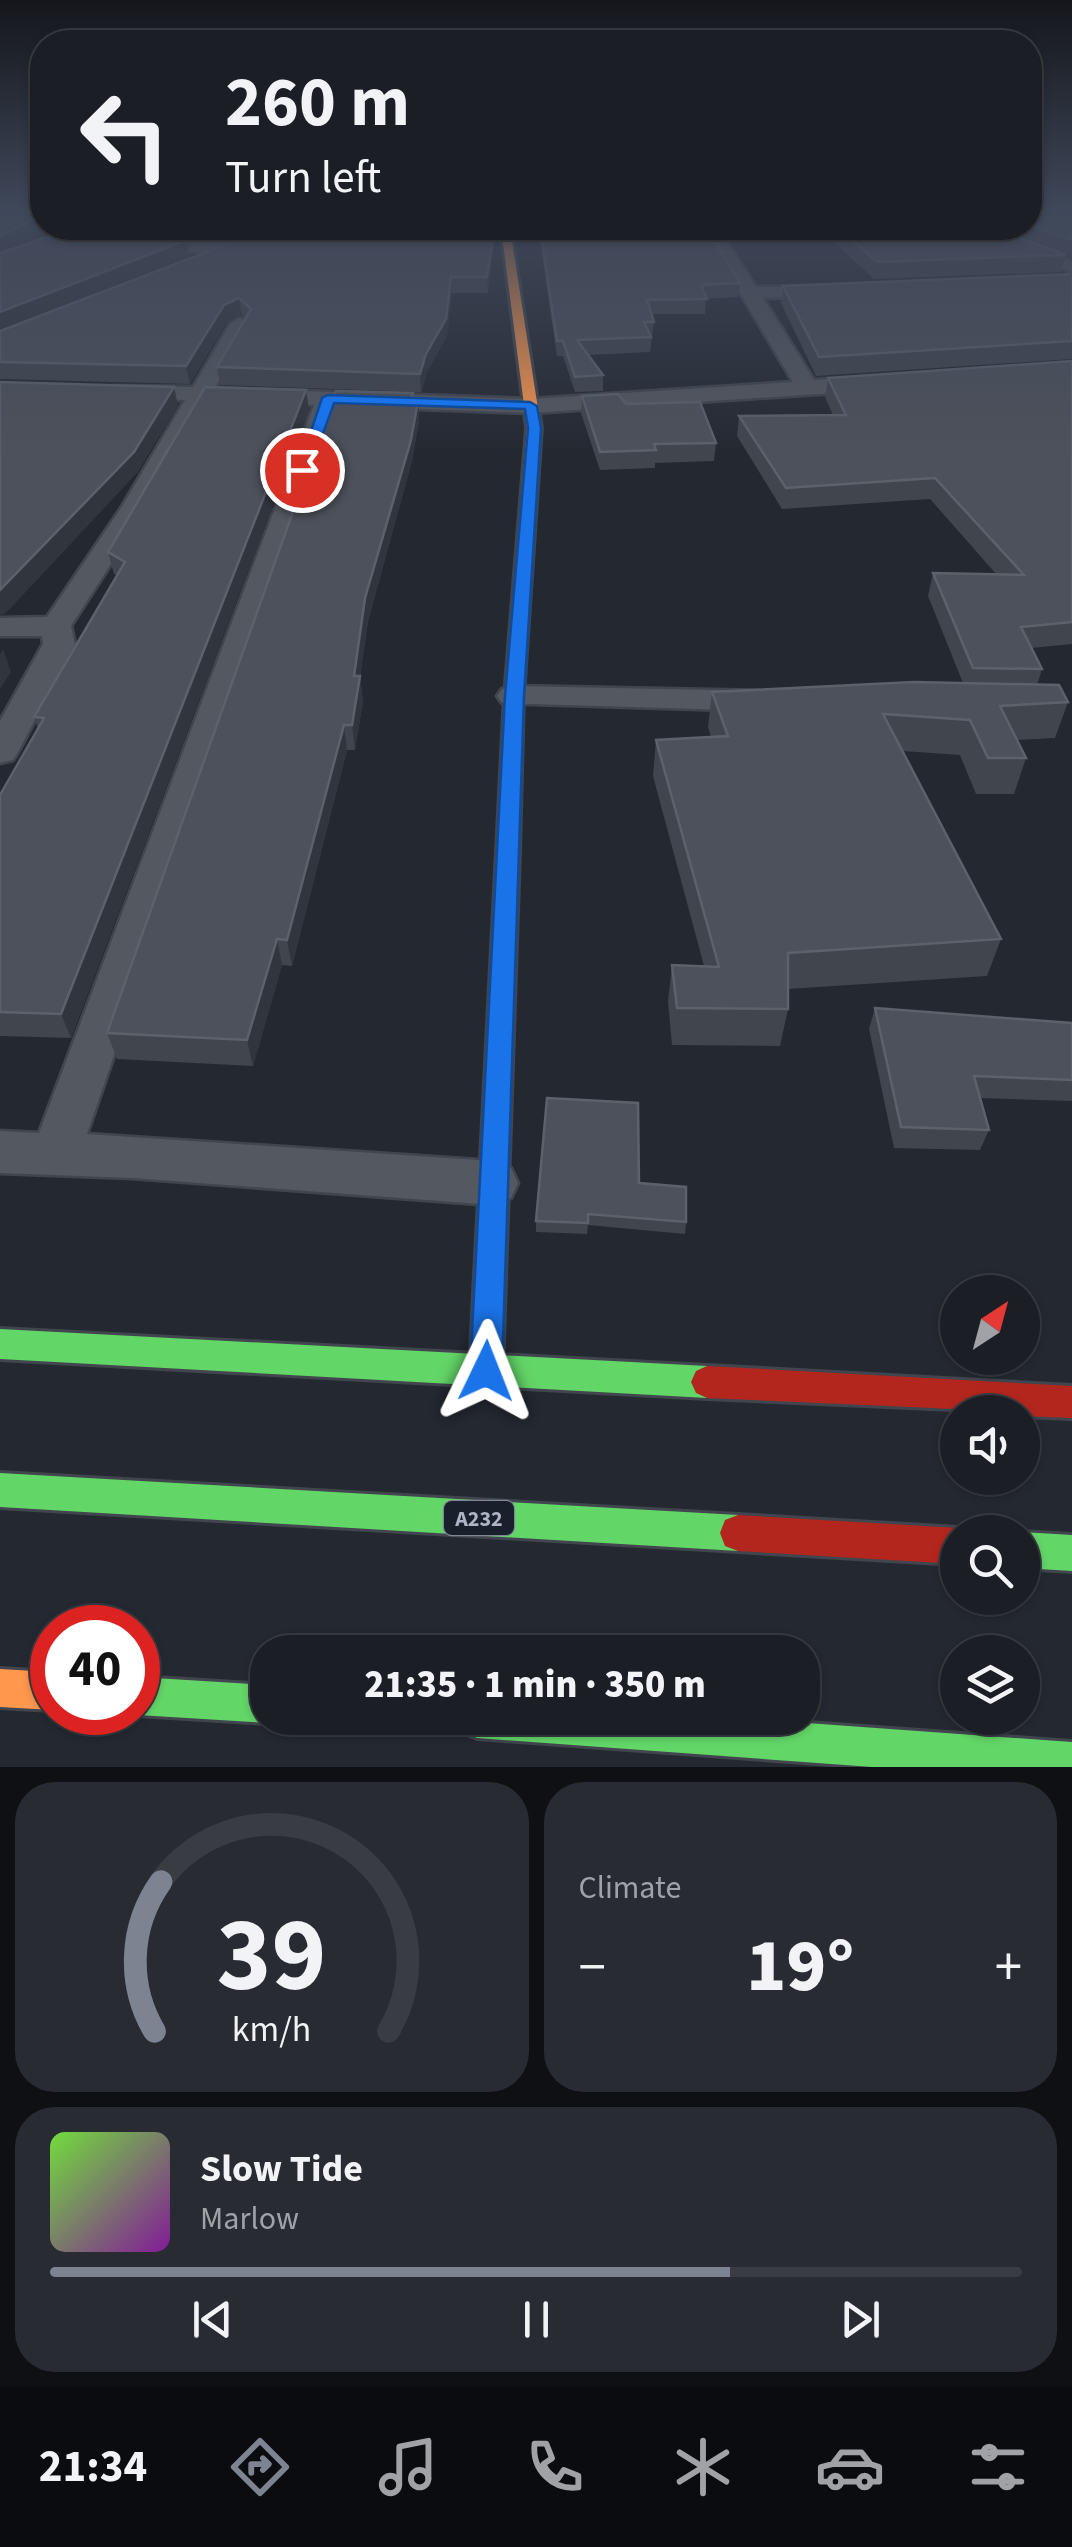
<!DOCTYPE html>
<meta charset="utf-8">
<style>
:root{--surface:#1b1e25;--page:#282b32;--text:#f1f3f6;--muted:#a0a2a7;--line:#393c42;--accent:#7d8391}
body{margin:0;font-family:"Source Sans 3",sans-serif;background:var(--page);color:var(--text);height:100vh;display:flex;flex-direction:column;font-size:38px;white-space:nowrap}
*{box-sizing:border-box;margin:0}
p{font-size:32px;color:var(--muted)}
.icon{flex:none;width:55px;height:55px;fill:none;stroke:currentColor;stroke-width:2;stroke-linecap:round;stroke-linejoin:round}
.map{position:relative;height:1767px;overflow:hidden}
.sheet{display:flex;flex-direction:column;gap:15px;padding:15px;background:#0f1014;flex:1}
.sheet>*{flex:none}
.guide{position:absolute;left:30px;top:30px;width:1012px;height:210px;border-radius:40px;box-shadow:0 2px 8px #0004,0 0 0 2px var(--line);background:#1b1e25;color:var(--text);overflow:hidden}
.needle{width:65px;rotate:36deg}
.tools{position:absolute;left:940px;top:1275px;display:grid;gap:20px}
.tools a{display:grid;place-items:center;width:100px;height:100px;border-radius:50%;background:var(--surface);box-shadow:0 2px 8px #0004,0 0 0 2px var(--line);font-size:50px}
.speed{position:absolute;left:30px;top:1605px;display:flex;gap:20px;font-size:50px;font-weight:700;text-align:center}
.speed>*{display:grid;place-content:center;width:130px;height:130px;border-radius:50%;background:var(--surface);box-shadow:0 2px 8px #0004,0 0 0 2px var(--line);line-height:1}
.speed .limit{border:15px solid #d22;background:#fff;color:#111}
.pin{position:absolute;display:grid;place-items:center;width:85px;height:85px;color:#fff;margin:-42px;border:5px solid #fff;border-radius:50%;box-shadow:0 2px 10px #0007}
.me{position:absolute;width:110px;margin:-55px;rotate:2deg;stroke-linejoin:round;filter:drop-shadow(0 0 8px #0008)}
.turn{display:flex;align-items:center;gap:35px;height:210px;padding:0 30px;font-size:45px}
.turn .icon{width:130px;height:130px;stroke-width:2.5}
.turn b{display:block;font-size:70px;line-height:85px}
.big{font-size:75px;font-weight:800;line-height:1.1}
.sheet .tile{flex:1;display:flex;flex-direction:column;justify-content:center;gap:15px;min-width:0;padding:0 35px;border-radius:40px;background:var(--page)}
.sheet .dial{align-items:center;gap:0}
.dial svg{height:260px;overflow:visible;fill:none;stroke:var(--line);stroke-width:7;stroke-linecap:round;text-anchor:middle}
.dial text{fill:var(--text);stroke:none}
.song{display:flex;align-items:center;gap:30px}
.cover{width:120px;height:120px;border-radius:15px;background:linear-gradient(135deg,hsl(100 70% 55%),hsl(290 70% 35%))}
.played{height:10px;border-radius:5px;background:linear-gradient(90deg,var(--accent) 70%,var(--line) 70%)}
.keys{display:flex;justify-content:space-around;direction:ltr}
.heat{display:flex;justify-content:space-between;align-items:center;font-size:55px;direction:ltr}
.sheet .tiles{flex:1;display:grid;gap:15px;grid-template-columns:1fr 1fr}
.tile:last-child{grid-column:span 2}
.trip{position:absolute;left:250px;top:1635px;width:570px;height:100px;border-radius:40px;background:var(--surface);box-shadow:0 2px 8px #0004,0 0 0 2px var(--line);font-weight:800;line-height:100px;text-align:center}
.tab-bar{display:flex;height:160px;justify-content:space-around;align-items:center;background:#0b0c0f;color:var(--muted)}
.tab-bar .icon{width:70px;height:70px}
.tab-bar .on{color:var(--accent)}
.tab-bar b{font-size:45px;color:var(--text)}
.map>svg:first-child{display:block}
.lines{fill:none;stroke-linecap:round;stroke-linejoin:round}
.street-casing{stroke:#41454e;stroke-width:5}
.fast-casing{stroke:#41454e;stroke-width:6}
.slow-casing{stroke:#41454e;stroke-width:6}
.jam-casing{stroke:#41454e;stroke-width:6}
.street{fill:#545860;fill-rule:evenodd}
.fast{fill:#63d668;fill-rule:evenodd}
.slow{fill:#ff974d;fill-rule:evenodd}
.jam{fill:#b3261e;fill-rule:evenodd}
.wall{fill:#41454e}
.shaded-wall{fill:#31353d}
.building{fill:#4d515b;stroke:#5c616b;stroke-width:2.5}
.route{fill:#1a73e8;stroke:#114b97;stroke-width:2.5}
.labels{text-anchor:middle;stroke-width:10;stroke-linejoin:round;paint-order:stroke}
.shield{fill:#191f2b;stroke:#818796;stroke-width:2.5}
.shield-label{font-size:22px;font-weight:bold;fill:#adb4c4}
</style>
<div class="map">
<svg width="1072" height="1767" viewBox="0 0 1072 1767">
<rect width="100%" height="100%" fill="#242831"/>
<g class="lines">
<defs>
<g id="street">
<polygon points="128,228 144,228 137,239 233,243 242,248 233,253 129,249 117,243"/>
<polygon points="702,228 718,228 756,287 843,286 846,290 836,296 763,298 814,380 878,376 889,383 878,390 531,413 337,406 87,1134 493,1161 511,1168 518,1183 511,1198 493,1205 132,1178 0,1173 0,1131 39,1133 314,405 207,401 147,508 71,626 75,644 18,752 13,760 0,763 0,721 43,644 42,636 0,636 0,618 47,617 121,508 185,400 122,398 111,391 114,386 193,387 230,324 240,318 250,324 215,388 531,399 793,382"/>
<polygon points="961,228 983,228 1072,261 1072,272"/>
<polygon points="514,686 765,691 777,694 782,701 777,708 765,711 502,703 497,696 502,689"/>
</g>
<g id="fast">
<polygon points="0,1329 707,1366 718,1371 723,1382 718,1393 707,1398 0,1359"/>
<polygon points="0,1473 738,1515 751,1520 756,1533 751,1546 738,1551 0,1507"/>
<polygon points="1021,1532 1022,1532 1072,1535 1072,1571 1022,1568"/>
<polygon points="138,1677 268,1685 268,1718 282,1718 268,1723 138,1715 131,1712 138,1712"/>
<polygon points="457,1718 737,1718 1072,1742 1072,1767 872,1767 477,1738 463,1732"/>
</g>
<g id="slow">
<polygon points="501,228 510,228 541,428 523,696 519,851 508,858 497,851 505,696 527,428"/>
<polygon points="0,1669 52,1672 52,1710 0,1707"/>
</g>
<g id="jam">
<polygon points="508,844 519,851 502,1371 497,1382 486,1387 475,1382 470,1371 497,851"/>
<polygon points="707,1366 1072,1386 1072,1418 1022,1416 1022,1412 707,1398 696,1393 691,1382 696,1371"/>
<polygon points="738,1515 958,1528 968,1532 958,1532 958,1564 738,1551 725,1546 720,1533 725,1520"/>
</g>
</defs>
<use href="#street" class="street-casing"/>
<use href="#fast" class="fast-casing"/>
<use href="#slow" class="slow-casing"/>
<use href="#jam" class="jam-casing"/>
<use href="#street" class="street"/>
<use href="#fast" class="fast"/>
<use href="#slow" class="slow"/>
<use href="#jam" class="jam"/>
</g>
<g class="wall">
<polygon points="1030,208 1072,208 1072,258 1066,255 1061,272 874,279 820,229 807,228 1030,228"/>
<polygon points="62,228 125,228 119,236 189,256 2,330 493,253 488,293 452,293 447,336 427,372 421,392 220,385 217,367 245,318 242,315 227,322 190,384 0,379 0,253 53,235"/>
<polygon points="142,228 241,228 224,241 144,236"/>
<polygon points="538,228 706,228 740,283 738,297 706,299 705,314 651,314 654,322 650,352 588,355 603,375 603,391 575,392 563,356 557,356"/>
<polygon points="1072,274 1072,359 816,376 781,303 783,286"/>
<polygon points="1072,361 1072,644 1031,648 1042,669 1037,685 1068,702 1055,738 1017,740 1026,758 1014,794 976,794 960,755 903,751 1001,939 987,976 788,989 788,1009 780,1046 672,1045 668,1001 672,965 704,966 653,776 656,740 711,737 708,727 712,692 963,683 928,596 933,573 997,575 930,499 782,509 737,436 739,416 833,415 825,397 828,378"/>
<polygon points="582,396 626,404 716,443 714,461 655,463 655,468 600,470 581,413"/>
<polygon points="413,401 418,401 419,421 412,461 368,621 360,677 363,701 355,750 347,750 292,966 282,965 253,1066 117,1059 107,1033"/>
<polygon points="309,410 71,1038 0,1036 0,795 38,729 34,717 117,575 114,574 108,552"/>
<polygon points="875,1008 1072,1023 1072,1101 980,1098 989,1130 980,1150 894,1148 869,1029"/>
<polygon points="639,1183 686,1222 685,1234 588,1225 587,1234 536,1232 536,1221"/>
</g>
<g class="shaded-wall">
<polygon points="42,216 42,228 52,228 0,253 0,236"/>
<polygon points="110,228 125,228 113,243"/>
<polygon points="222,228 241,228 224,241"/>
<polygon points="493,238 493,253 488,293 487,277"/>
<polygon points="187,240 189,256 0,331 0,312"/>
<polygon points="451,277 452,293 447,336 427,372 421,392 420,374"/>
<polygon points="239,298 242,315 227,322 190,384 186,366 224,305"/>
<polygon points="174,387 178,406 138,472 5,614 0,615 0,590"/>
<polygon points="306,390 309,410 71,1038 61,1014"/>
<polygon points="418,401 419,421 412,461 368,621 360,677 363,701 355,750 352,725 354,676 365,598"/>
<polygon points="3,649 11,672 0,689 0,655"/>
<polygon points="344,725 347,750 292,966 287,940"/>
<polygon points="277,939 282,965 253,1066 247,1040"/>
</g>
<g class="building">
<polygon points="0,208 42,208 42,216 0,236"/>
<polygon points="1030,208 1072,208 1072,240 1030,225"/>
<polygon points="62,228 110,228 116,235 187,240 0,312 0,253 53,235"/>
<polygon points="251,228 492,228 493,238 487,277 451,277 446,319 426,354 420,374 217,367 251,309 239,298 224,305 186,366 0,362 0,331 238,240"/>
<polygon points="540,228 706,228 740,283 701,285 707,299 647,300 654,322 644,322 651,337 577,340 603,375 575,377 563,341 557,341"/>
<polygon points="838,228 993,228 1066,255 877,262"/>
<polygon points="1072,274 1072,341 819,357 783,286"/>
<polygon points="1072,361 1072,622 1021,627 1042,669 973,668 933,573 1024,575 935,478 786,488 739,416 846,415 828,378"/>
<polygon points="0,382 174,387 134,452 0,590"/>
<polygon points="205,387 306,390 61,1014 0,1012 0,795 44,718 34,717 125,562 108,552"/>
<polygon points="336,391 413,393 410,401 418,401 411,440 365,598 354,676 360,676 352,725 344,725 287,940 277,939 247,1040 107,1033"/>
<polygon points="618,394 626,404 700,402 716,443 654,444 656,450 600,452 582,396"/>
<polygon points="914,682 1059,685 1068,702 1000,706 1026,758 988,758 970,720 883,714 1001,939 788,953 788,1009 677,1008 672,965 719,967 656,740 728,736 712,692"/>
<polygon points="875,1008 1072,1023 1072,1080 974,1076 989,1130 901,1127"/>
<polygon points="547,1098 638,1103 639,1183 686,1187 686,1222 588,1214 588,1223 536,1221"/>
</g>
<linearGradient id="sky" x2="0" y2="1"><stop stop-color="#14161b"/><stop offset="0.46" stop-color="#3f485a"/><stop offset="1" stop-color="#3f485a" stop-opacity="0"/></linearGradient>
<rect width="1072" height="456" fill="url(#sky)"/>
<polygon class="route" points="328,395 530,402 537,406 541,428 524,696 502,1371 497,1382 486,1387 475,1382 470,1371 505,696 528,428 525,409 334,403 310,470 297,473 322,398"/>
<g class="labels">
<rect class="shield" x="444" y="1501" width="70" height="34" rx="8"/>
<g class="shield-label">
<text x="479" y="1526">A232</text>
</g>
</g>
</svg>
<div class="tools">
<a><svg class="needle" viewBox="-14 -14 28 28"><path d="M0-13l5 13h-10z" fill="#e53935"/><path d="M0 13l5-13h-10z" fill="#a0a2a7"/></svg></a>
<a><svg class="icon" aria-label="sound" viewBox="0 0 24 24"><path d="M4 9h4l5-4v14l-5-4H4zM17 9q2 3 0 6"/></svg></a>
<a><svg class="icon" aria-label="search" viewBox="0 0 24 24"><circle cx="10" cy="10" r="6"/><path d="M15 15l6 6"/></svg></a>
<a><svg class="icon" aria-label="layers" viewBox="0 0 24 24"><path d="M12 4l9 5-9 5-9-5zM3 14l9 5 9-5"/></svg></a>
</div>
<div class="speed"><div class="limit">40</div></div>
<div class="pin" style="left:302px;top:470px;background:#d93025"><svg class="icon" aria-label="arrive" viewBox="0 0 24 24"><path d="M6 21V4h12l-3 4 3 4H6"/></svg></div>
<svg class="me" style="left:486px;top:1371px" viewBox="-20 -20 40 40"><path d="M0-17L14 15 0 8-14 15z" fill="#1a73e8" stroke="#fff" stroke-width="4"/></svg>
<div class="trip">21:35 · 1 min · 350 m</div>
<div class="guide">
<div class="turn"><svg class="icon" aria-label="left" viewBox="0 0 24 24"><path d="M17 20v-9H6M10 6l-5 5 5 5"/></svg><div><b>260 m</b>Turn left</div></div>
</div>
</div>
<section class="sheet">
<div class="tiles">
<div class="tile dial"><svg viewBox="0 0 100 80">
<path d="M14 69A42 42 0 1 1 86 69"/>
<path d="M14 69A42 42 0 0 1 16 23" stroke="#7d8391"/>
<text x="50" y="56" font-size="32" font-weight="700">39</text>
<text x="50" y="72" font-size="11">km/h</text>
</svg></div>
<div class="tile"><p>Climate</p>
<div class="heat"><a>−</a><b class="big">19°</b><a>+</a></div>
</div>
<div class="tile">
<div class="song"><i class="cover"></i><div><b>Slow Tide</b><p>Marlow</p></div></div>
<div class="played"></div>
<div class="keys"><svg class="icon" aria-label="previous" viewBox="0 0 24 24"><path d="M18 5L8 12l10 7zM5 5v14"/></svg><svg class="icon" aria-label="pause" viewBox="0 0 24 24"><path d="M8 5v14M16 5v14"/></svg><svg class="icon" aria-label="next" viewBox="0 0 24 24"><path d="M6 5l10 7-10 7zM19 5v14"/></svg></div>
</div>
</div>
</section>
<nav class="tab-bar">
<b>21:34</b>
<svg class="icon on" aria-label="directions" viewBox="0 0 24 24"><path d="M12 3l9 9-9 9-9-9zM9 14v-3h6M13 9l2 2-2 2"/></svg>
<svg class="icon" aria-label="music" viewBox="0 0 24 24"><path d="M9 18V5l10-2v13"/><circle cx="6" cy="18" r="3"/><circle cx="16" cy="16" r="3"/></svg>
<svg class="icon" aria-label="phone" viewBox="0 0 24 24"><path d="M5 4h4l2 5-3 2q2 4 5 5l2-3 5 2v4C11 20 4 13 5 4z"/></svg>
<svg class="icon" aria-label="climate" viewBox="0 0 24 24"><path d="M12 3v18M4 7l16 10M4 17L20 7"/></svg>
<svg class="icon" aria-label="car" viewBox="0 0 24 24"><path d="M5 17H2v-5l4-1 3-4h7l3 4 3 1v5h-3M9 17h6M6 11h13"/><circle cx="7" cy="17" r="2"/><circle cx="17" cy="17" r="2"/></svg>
<svg class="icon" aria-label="filters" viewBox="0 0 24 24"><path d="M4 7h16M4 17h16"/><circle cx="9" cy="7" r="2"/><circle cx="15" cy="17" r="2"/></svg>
</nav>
